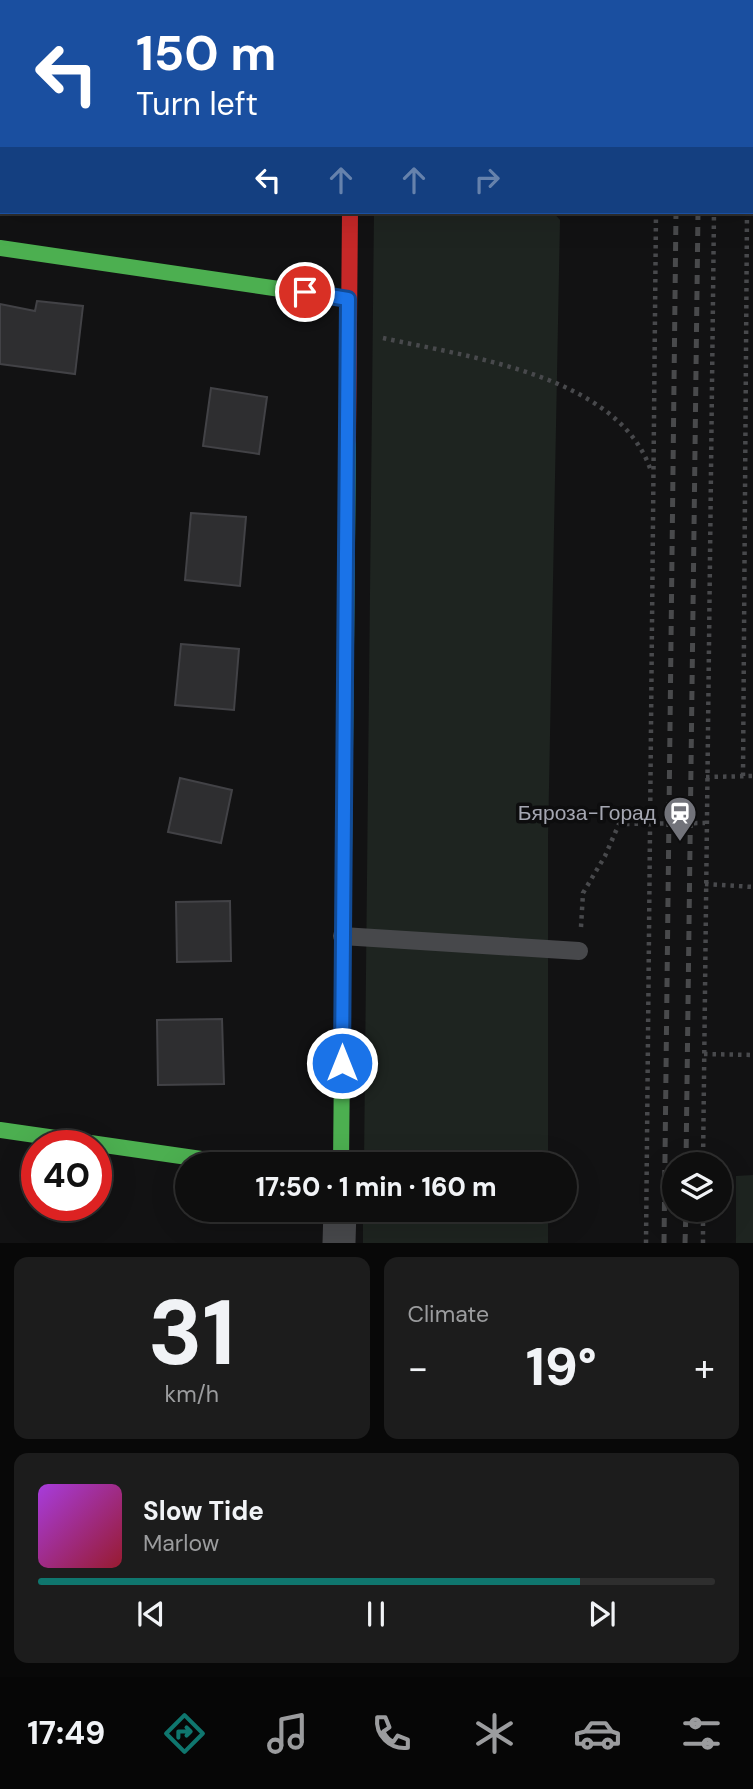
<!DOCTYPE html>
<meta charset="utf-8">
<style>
:root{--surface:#0e0e0e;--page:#1c1c1c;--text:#f1f3f6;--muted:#9b9c9e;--line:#2e2e2e;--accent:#0f766e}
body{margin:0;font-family:"DM Sans",sans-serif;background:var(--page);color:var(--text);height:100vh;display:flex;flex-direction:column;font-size:26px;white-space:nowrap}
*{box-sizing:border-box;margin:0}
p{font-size:23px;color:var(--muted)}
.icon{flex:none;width:38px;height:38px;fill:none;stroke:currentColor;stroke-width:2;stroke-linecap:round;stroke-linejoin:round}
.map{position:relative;height:1243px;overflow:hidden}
.panel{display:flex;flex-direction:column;gap:14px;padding:14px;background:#080808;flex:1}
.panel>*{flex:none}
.guide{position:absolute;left:0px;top:0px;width:754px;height:214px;box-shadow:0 7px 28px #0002,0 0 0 2px var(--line);background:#1a4fa0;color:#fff;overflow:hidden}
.controls{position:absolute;left:662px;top:1152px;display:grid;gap:14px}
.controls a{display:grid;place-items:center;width:70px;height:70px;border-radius:50%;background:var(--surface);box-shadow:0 7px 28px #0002,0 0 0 2px var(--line);font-size:35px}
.speed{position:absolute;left:21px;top:1130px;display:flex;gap:14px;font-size:35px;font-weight:700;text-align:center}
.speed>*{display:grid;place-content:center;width:91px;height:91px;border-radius:50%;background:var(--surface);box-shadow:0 7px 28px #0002,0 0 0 2px var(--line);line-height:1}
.speed .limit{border:10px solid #d22;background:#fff;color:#111}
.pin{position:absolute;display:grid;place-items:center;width:60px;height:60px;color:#fff;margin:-30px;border:4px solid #fff;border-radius:50%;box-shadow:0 2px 7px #0007}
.me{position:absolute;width:77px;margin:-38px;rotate:0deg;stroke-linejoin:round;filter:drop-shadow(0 0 5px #0008)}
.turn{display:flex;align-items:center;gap:24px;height:147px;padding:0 21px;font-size:32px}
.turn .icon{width:91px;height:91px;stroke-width:2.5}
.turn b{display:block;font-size:49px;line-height:60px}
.lanes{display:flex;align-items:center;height:66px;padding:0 21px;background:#0003;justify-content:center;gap:35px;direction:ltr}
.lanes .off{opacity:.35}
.big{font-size:52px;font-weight:800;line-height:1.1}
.panel .widget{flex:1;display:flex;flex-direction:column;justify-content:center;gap:10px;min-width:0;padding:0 24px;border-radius:14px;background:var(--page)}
.panel .dial{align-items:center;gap:0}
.dial b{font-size:91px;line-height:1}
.song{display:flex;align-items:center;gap:21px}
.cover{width:84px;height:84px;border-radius:10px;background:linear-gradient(135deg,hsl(280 70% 55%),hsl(350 70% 35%))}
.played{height:7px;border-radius:4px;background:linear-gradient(90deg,var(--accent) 80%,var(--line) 80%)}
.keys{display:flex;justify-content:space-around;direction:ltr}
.heat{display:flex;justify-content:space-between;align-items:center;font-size:38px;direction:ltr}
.panel .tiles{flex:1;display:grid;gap:14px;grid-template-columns:1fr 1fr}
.widget:last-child{grid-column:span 2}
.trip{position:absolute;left:175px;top:1152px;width:402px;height:70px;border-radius:35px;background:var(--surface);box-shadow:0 7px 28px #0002,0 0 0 2px var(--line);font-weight:800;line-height:70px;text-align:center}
.dock{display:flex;height:112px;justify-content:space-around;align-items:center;background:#060606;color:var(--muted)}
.dock .icon{width:49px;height:49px}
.dock .selected{color:var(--accent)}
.dock b{font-size:32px;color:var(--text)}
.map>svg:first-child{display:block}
.green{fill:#1e2420}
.building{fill:#2e2e30;stroke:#424246;stroke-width:2}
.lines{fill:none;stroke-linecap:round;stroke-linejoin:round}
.path{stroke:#48494c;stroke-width:4.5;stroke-dasharray:3.5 5;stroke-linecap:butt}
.lane{stroke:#47484b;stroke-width:18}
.street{stroke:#47484b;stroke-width:33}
.fast{stroke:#4caf50;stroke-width:16}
.jam{stroke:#c62828;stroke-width:16}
.rail{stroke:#494a4c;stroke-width:5;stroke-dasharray:9 7;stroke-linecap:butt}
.route-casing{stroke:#114b97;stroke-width:18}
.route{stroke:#1a73e8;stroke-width:12}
.labels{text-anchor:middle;stroke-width:7;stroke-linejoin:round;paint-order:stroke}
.poi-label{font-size:21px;fill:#a5a7b2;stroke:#0d0d0e;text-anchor:end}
</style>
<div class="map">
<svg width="753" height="1243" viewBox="0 0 753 1243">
<rect width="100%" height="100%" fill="#121213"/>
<g class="green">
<polygon points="374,212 553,212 560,220 548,839 548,1164 364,1164"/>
<polygon points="753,1175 753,1243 736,1243 736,1176"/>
<rect x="363" y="1209" width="185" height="34"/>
</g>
<g class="building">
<polygon points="37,301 83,306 75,374 0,364 0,304 35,311"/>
<polygon points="211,388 267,397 259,454 203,446"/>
<polygon points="191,513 246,517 240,586 185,580"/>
<polygon points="181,644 239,649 234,710 175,705"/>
<polygon points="180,778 232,790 221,843 168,832"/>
<polygon points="230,901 231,961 177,962 176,902"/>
<polygon points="222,1019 224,1084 158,1085 157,1020"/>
</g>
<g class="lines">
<g class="path">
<polyline points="750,2 750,0"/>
<path d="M383,338C468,357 619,375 651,471"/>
<polyline points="743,776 747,212"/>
<polyline points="706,777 753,776"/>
<polyline points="705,884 753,887"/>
<polyline points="581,927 583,893 605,856 619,824 705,823"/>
<polyline points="704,1054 753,1055"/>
<polyline points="703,1164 714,212"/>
<polyline points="646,1243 656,212"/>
<polyline points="703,1243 703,1209"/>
</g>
<polyline class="lane" points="342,936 579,951"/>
<g class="street">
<polyline points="355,2 355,0"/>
<polyline points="339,1243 340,1209"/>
</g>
<g class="fast">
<polyline points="0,248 348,299"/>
<polyline points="0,1130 236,1164"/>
<polyline points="341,1164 348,440"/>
</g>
<polyline class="jam" points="348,440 350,212"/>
<g class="rail">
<polyline points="679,2 679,0"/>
<polyline points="701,2 701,0"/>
<polyline points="686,1164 698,212"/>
<polyline points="664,1243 676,212"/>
<polyline points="685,1243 686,1209"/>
</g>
</g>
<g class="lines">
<defs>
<polyline id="route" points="305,292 348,299 342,1063"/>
</defs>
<use href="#route" class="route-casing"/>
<use href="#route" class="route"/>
</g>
<defs>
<symbol id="station-pin" viewBox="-11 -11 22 30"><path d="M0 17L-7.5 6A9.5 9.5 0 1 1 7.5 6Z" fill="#72737a" stroke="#0d0d0e"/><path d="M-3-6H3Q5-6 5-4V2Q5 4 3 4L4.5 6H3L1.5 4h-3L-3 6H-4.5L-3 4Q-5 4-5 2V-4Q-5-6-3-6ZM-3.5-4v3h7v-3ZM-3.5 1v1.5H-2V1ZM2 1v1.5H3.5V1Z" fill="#fff"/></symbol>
</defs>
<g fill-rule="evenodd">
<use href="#station-pin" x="661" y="794" width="38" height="52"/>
</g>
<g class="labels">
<g class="poi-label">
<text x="656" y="820">Бяроза-Горад</text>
</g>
</g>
</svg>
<div class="controls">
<a><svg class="icon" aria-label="layers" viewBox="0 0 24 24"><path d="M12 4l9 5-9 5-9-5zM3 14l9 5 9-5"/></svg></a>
</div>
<div class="speed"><div class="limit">40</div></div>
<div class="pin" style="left:305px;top:292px;background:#d93025"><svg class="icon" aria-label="arrive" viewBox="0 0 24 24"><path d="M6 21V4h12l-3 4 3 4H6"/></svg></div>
<svg class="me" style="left:342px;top:1063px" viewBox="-20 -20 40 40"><circle r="17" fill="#1a73e8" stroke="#fff" stroke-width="3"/><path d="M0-11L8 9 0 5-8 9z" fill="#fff"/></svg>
<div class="trip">17:50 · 1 min · 160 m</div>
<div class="guide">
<div class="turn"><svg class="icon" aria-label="left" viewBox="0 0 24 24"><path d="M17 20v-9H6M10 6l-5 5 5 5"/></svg><div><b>150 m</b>Turn left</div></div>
<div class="lanes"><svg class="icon" aria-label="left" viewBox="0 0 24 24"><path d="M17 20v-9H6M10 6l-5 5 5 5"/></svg><svg class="icon off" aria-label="ahead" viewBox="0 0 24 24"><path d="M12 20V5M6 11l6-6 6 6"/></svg><svg class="icon off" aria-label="ahead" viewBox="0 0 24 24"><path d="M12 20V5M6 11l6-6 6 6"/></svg><svg class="icon off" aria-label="right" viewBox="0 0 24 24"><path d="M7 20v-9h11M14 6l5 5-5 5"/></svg></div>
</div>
</div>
<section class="panel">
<div class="tiles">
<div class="widget dial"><b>31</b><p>km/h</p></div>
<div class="widget"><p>Climate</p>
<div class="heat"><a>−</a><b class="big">19°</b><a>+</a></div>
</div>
<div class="widget">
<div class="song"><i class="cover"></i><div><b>Slow Tide</b><p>Marlow</p></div></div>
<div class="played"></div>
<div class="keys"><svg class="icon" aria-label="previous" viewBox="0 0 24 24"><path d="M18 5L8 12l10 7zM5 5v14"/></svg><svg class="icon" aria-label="pause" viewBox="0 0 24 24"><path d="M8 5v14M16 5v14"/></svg><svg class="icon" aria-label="next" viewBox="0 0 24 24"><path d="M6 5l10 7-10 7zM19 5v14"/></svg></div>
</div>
</div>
</section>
<nav class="dock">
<b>17:49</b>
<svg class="icon selected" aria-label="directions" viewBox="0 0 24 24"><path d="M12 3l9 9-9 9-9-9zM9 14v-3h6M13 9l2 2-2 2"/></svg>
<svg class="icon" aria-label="music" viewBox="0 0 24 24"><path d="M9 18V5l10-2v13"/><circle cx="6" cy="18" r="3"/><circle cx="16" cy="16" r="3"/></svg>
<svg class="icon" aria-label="phone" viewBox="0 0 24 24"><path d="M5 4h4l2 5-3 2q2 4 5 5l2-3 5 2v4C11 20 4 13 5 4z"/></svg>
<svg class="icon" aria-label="climate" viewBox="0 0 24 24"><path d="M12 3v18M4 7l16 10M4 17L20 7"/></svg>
<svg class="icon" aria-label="car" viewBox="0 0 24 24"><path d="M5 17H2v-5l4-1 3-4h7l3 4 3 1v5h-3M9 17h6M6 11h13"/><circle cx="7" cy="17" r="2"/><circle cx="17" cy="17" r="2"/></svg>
<svg class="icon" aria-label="filters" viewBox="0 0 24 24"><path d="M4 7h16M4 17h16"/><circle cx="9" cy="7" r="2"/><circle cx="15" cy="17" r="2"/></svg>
</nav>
